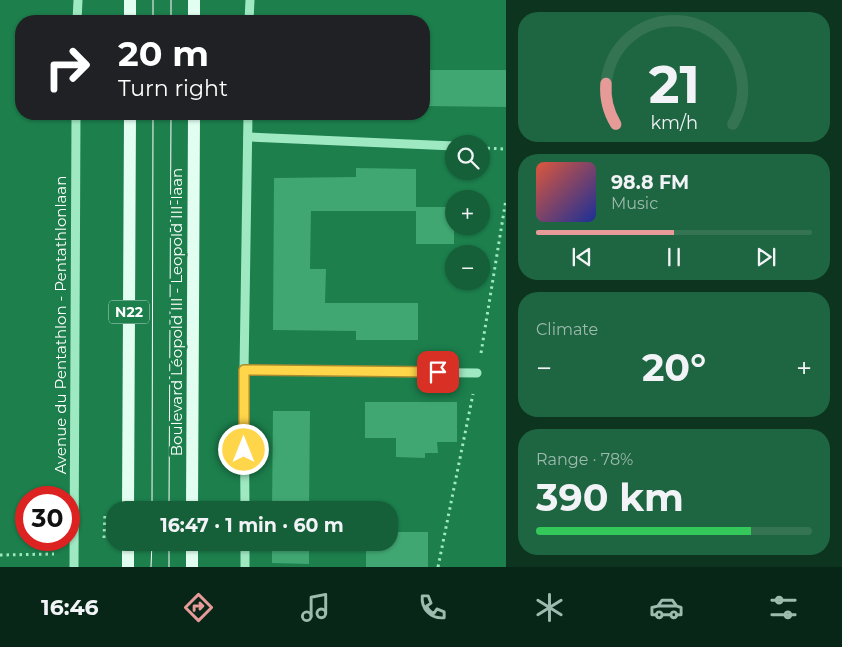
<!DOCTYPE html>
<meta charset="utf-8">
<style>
:root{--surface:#155f39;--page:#1e6541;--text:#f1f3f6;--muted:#9dbbae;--line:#347453;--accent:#e69b98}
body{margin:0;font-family:Montserrat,sans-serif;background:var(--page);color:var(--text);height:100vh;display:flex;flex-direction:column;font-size:19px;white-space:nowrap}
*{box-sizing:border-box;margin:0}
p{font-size:16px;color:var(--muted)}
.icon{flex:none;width:28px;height:28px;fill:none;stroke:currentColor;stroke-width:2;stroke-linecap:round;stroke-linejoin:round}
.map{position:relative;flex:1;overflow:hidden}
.drawer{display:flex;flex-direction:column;gap:12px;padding:12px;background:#0c341f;width:336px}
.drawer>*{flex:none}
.banner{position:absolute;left:15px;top:15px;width:415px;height:105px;border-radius:20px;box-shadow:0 1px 4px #0004;background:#202124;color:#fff;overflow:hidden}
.controls{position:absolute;left:445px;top:135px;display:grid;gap:10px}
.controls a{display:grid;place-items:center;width:45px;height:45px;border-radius:50%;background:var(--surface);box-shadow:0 1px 4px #0004;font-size:25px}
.speed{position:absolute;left:15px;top:486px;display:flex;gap:10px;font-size:25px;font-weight:700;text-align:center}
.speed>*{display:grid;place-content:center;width:65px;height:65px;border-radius:50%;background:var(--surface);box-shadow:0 1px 4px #0004;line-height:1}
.speed .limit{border:8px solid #d22;background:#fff;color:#111}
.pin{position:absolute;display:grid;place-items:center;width:42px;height:42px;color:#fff;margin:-21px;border-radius:10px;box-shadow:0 2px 8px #0006}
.me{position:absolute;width:55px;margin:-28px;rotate:0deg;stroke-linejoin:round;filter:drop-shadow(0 0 4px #0008)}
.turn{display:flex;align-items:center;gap:18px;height:105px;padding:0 20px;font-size:22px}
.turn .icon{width:65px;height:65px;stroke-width:2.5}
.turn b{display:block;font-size:35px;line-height:42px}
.big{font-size:38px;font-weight:700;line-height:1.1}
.drawer .tile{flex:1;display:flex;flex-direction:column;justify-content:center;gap:8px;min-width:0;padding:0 18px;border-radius:20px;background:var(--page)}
.drawer .dial{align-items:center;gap:0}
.dial svg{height:130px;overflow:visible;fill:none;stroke:var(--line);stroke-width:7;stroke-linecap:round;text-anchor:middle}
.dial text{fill:var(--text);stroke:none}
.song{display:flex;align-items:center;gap:15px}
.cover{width:60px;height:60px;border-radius:8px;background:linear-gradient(135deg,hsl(10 70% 55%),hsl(230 70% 35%))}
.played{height:5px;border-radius:2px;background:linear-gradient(90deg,var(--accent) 50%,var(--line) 50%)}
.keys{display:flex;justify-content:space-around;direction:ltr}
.heat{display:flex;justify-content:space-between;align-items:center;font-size:28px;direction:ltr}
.charge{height:8px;border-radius:4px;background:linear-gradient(90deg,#34c759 78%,var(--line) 0)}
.trip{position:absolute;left:106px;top:501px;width:292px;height:50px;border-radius:20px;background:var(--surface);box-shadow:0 1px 4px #0004;font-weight:700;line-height:50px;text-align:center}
.tab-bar{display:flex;height:80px;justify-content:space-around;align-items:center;background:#082617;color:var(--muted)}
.tab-bar .icon{width:35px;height:35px}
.tab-bar .selected{color:var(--accent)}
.tab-bar b{font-size:22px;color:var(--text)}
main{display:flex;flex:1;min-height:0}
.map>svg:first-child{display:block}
.building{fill:#40a772}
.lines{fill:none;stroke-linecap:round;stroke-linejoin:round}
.path{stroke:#9fe9c2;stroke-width:3;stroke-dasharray:2.5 4;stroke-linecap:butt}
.minor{stroke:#9fe9c2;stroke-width:9}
.major{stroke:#e2fef1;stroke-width:12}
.tram{stroke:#fff;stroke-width:1}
.route-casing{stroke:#a68a30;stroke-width:12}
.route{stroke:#ffd54a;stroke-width:9}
.labels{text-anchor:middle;stroke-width:5;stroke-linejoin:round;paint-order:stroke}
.shield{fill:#1c7f4c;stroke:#bbd9c9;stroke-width:1}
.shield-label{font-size:14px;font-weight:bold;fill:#fff}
.street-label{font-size:15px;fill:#fff;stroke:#1c7f4c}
</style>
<main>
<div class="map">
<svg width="506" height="567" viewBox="0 0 506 567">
<rect width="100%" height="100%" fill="#1c7f4c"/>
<g class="building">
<polygon points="424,70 506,70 506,107 424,106"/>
<polygon points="356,168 416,169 416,207 454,207 454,244 416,244 416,211 311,211 310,269 326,269 325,303 418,303 418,340 356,340 356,331 273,330 274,178 356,177"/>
<polygon points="365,402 457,402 457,442 437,442 438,453 425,453 425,458 396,457 396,438 365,438"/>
<polygon points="273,411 310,411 309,510 272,510"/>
<polygon points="390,532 428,532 428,567 366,567 366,542 390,542"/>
<polygon points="272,542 309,542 309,564 272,563"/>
</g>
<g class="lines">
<g class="path">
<polyline points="481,148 506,149"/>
<polyline points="481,353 506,199"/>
<polyline points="104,538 105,514"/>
<polyline points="0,555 54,554"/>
<polyline points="438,567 473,394"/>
</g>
<g class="minor">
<polyline points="77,21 78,0"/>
<polyline points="249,21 250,0"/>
<polyline points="248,137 454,146"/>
<polyline points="244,371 477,373"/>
<polyline points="245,510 244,371 248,114"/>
<polyline points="245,542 245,567"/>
<polyline points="74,567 76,114"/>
</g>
<g class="major">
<polyline points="130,21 130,0"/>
<polyline points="194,21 194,0"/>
<polyline points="128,510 130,114"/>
<polyline points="192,510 194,114"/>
<polyline points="128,567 128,542"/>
<polyline points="192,567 192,542"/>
</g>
<g class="tram">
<polyline points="153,21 153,0"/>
<polyline points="171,21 171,0"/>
<polyline points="152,510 153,114"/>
<polyline points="169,510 171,114"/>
<polyline points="151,567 152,542"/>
<polyline points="169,567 169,542"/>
</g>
</g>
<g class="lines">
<defs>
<polyline id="route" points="244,450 244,370 438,372"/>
</defs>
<use href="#route" class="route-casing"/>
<use href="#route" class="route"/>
</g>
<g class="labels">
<rect class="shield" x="109" y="300.5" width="40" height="23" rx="4"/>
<g class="shield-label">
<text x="129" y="317">N22</text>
</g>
<g class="street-label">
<text transform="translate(177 312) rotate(-90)" y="5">Boulevard Léopold III - Leopold III-laan</text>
<text transform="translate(61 325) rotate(-90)" y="5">Avenue du Pentathlon - Pentathlonlaan</text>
</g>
</g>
</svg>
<div class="controls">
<a><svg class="icon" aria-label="search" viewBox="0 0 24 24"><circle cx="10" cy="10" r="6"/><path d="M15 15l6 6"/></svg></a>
<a>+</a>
<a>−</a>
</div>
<div class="speed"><div class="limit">30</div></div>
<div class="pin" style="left:438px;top:372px;background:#d93025"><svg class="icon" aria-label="arrive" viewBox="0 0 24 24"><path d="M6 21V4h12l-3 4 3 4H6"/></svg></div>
<svg class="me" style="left:244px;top:450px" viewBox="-20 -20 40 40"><circle r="17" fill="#ffd54a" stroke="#fff" stroke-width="3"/><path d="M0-11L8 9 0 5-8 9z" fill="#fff"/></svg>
<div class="trip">16:47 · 1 min · 60 m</div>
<div class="banner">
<div class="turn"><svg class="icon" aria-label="right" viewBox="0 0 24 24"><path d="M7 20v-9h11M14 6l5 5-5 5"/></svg><div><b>20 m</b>Turn right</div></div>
</div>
</div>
<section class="drawer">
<div class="tile dial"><svg viewBox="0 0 100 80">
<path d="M14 69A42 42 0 1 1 86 69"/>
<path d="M14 69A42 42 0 0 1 8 44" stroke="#e69b98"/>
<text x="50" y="56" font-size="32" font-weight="700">21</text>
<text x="50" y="72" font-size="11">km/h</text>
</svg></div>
<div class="tile">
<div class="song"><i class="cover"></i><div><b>98.8 FM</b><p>Music</p></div></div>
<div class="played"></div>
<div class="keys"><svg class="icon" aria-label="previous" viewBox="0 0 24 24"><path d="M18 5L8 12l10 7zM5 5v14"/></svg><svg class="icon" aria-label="pause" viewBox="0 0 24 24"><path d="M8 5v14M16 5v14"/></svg><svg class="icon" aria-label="next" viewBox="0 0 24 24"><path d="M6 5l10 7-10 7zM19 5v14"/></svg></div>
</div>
<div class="tile"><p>Climate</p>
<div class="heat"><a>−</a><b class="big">20°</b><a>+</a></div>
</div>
<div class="tile"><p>Range · 78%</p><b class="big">390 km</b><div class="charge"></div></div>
</section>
</main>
<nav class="tab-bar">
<b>16:46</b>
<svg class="icon selected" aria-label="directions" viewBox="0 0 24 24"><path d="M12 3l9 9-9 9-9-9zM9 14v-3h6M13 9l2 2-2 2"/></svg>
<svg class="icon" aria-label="music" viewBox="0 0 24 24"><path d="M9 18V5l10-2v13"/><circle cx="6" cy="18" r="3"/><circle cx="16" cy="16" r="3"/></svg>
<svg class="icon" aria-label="phone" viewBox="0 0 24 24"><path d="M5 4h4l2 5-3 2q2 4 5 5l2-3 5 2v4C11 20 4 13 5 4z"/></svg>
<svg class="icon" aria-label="climate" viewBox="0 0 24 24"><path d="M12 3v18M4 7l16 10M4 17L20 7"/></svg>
<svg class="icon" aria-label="car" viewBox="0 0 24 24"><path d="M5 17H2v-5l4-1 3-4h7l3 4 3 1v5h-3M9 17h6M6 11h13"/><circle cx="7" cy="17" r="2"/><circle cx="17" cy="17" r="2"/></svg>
<svg class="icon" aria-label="filters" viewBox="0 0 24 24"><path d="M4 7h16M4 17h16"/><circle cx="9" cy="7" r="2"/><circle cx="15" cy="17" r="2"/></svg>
</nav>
